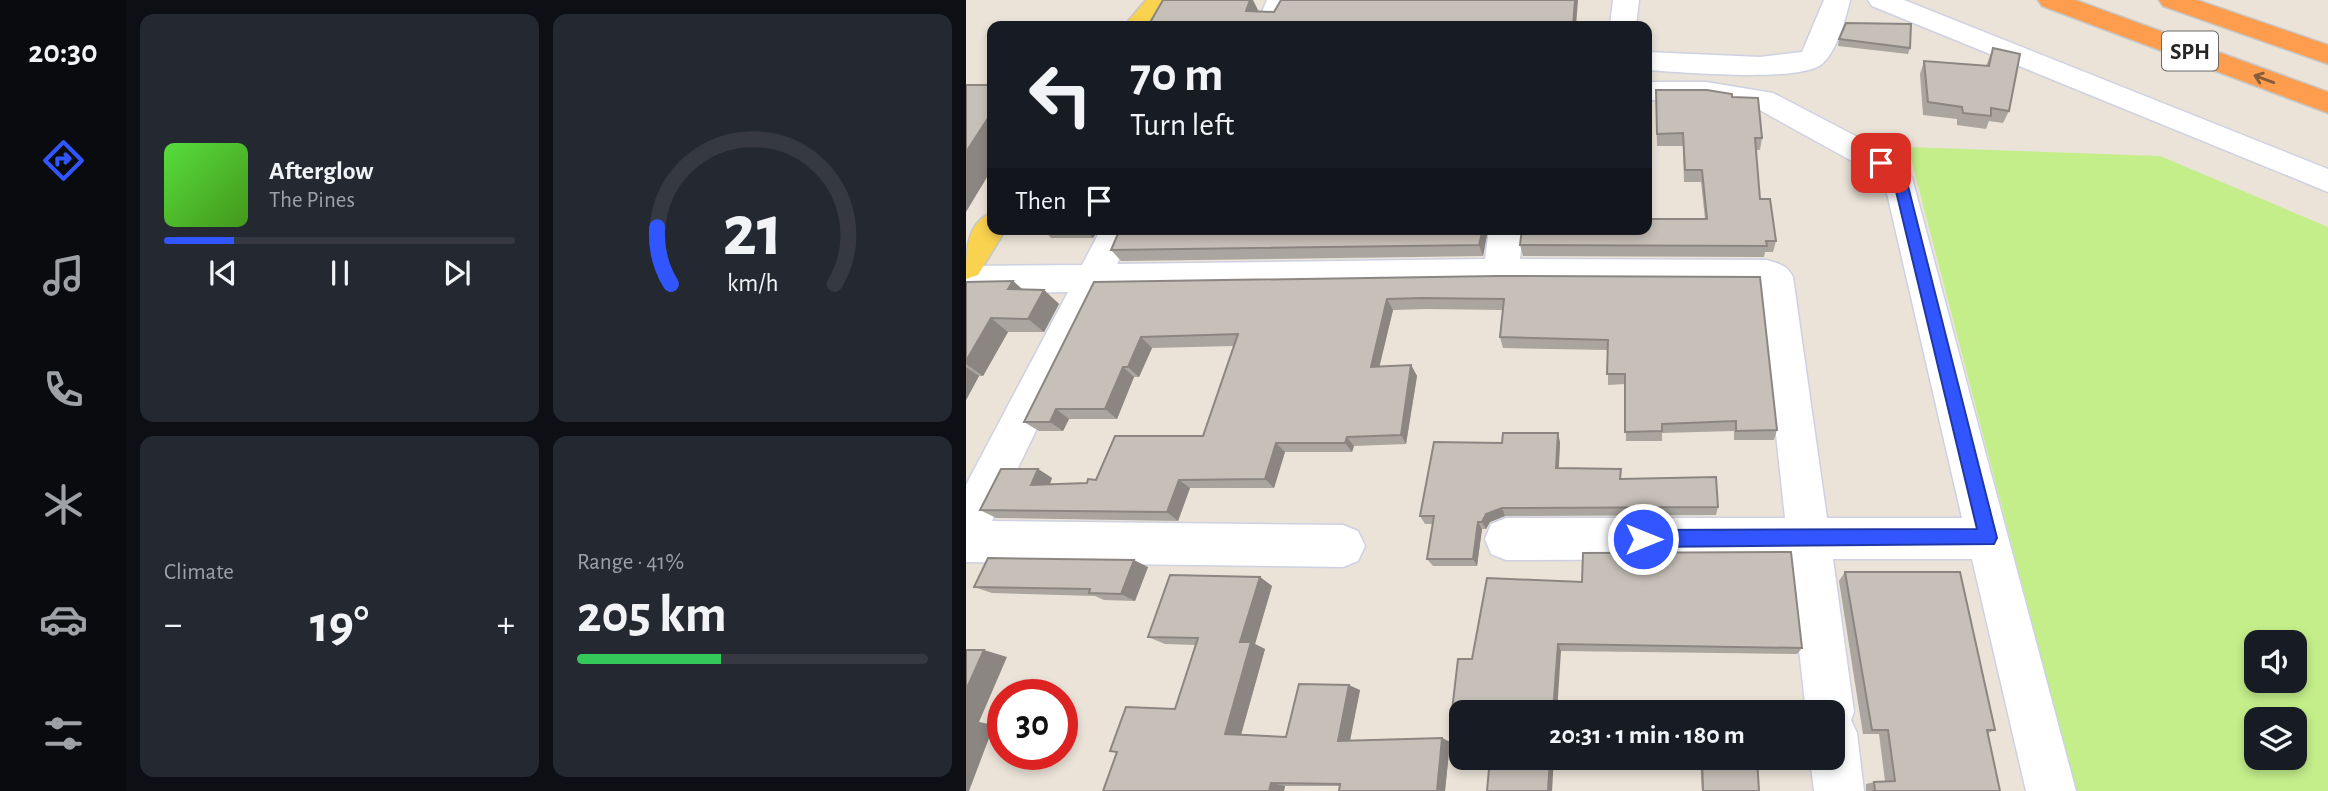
<!DOCTYPE html>
<meta charset="utf-8">
<style>
:root{--surface:#171b24;--page:#242831;--text:#f1f3f6;--muted:#9ea1a6;--line:#363941;--accent:#3156ff}
body{margin:0;font-family:"Alegreya Sans",sans-serif;background:var(--page);color:var(--text);height:100vh;display:flex;flex-direction:column;font-size:26px;white-space:nowrap}
*{box-sizing:border-box;margin:0}
p{font-size:23px;color:var(--muted)}
.icon{flex:none;width:38px;height:38px;fill:none;stroke:currentColor;stroke-width:2;stroke-linecap:round;stroke-linejoin:round}
.map{position:relative;flex:1;overflow:hidden}
.drawer{display:flex;flex-direction:column;gap:14px;padding:14px;background:#0d0f14;width:840px}
.drawer>*{flex:none}
.top-card{position:absolute;left:21px;top:21px;width:665px;height:214px;border-radius:14px;box-shadow:0 4px 10px #0003;background:#171b24;color:var(--text);overflow:hidden}
.controls{position:absolute;left:1278px;top:630px;display:grid;gap:14px}
.controls a{display:grid;place-items:center;width:63px;height:63px;border-radius:14px;background:var(--surface);box-shadow:0 4px 10px #0003;font-size:35px}
.speed{position:absolute;left:21px;top:679px;display:flex;gap:14px;font-size:35px;font-weight:700;text-align:center}
.speed>*{display:grid;place-content:center;width:91px;height:91px;border-radius:50%;background:var(--surface);box-shadow:0 4px 10px #0003;line-height:1}
.speed .limit{border:10px solid #d22;background:#fff;color:#111}
.pin{position:absolute;display:grid;place-items:center;width:60px;height:60px;color:#fff;margin:-30px;border-radius:14px;box-shadow:0 4px 10px #0006}
.me{position:absolute;width:77px;margin:-38px;rotate:90deg;stroke-linejoin:round;filter:drop-shadow(0 0 5px #0008)}
.turn{display:flex;align-items:center;gap:24px;height:147px;padding:0 28px;font-size:32px}
.turn .icon{width:91px;height:91px;stroke-width:2.5}
.turn b{display:block;font-size:49px;line-height:60px}
.then{display:flex;align-items:center;height:66px;padding:0 28px;background:#0003;gap:14px;font-size:26px}
.big{font-size:52px;font-weight:700;line-height:1.1}
.drawer .card{flex:1;display:flex;flex-direction:column;justify-content:center;gap:10px;min-width:0;padding:0 24px;border-radius:14px;background:var(--page)}
.drawer .dial{align-items:center;gap:0}
.dial svg{height:182px;overflow:visible;fill:none;stroke:var(--line);stroke-width:7;stroke-linecap:round;text-anchor:middle}
.dial text{fill:var(--text);stroke:none}
.song{display:flex;align-items:center;gap:21px}
.cover{width:84px;height:84px;border-radius:10px;background:linear-gradient(135deg,hsl(110 70% 55%),hsl(100 70% 35%))}
.played{height:7px;border-radius:4px;background:linear-gradient(90deg,var(--accent) 20%,var(--line) 20%)}
.keys{display:flex;justify-content:space-around;direction:ltr}
.heat{display:flex;justify-content:space-between;align-items:center;font-size:38px;direction:ltr}
.charge{height:10px;border-radius:5px;background:linear-gradient(90deg,#34c759 41%,var(--line) 0)}
.drawer .tiles{flex:1;display:grid;gap:14px;grid-template-columns:repeat(2,1fr)}
.trip{position:absolute;left:483px;top:700px;width:396px;height:70px;border-radius:14px;background:var(--surface);box-shadow:0 4px 10px #0003;font-weight:700;line-height:70px;text-align:center}
main{display:flex;flex:1;min-height:0}
.tabs{display:flex;flex-direction:column;width:126px;justify-content:space-around;align-items:center;background:#090b0e;color:var(--muted)}
.tabs .icon{width:49px;height:49px}
.tabs .on{color:var(--accent)}
.tabs b{font-size:32px;color:var(--text)}
.map>svg:first-child{display:block}
.pitch{fill:#c3ee8a;fill-rule:evenodd}
.lines{fill:none;stroke-linecap:round;stroke-linejoin:round}
.minor-casing{stroke:#cdd1e2;stroke-width:3}
.major-casing{stroke:#c7c7c7;stroke-width:3}
.highway-casing{stroke:#c7c7c7;stroke-width:3}
.minor{fill:#fff;fill-rule:evenodd}
.major{fill:#f9d24f;fill-rule:evenodd}
.highway{fill:#ff9d4f;fill-rule:evenodd}
.wall{fill:#aaa59e}
.shaded-wall{fill:#8b8681}
.building{fill:#c6c0b8;stroke:#8b8681;stroke-width:2}
.oneway{stroke:#885c39}
.route{fill:#3156ff;stroke:#2038a6;stroke-width:2}
.labels{text-anchor:middle;stroke-width:5;stroke-linejoin:round;paint-order:stroke}
.shield{fill:#fff;stroke:#686868;stroke-width:2}
.shield-label{font-size:23px;font-weight:bold;fill:#272727}
</style>
<main>
<nav class="tabs">
<b>20:30</b>
<svg class="icon on" aria-label="directions" viewBox="0 0 24 24"><path d="M12 3l9 9-9 9-9-9zM9 14v-3h6M13 9l2 2-2 2"/></svg>
<svg class="icon" aria-label="music" viewBox="0 0 24 24"><path d="M9 18V5l10-2v13"/><circle cx="6" cy="18" r="3"/><circle cx="16" cy="16" r="3"/></svg>
<svg class="icon" aria-label="phone" viewBox="0 0 24 24"><path d="M5 4h4l2 5-3 2q2 4 5 5l2-3 5 2v4C11 20 4 13 5 4z"/></svg>
<svg class="icon" aria-label="climate" viewBox="0 0 24 24"><path d="M12 3v18M4 7l16 10M4 17L20 7"/></svg>
<svg class="icon" aria-label="car" viewBox="0 0 24 24"><path d="M5 17H2v-5l4-1 3-4h7l3 4 3 1v5h-3M9 17h6M6 11h13"/><circle cx="7" cy="17" r="2"/><circle cx="17" cy="17" r="2"/></svg>
<svg class="icon" aria-label="filters" viewBox="0 0 24 24"><path d="M4 7h16M4 17h16"/><circle cx="9" cy="7" r="2"/><circle cx="15" cy="17" r="2"/></svg>
</nav>
<section class="drawer">
<div class="tiles">
<div class="card">
<div class="song"><i class="cover"></i><div><b>Afterglow</b><p>The Pines</p></div></div>
<div class="played"></div>
<div class="keys"><svg class="icon" aria-label="previous" viewBox="0 0 24 24"><path d="M18 5L8 12l10 7zM5 5v14"/></svg><svg class="icon" aria-label="pause" viewBox="0 0 24 24"><path d="M8 5v14M16 5v14"/></svg><svg class="icon" aria-label="next" viewBox="0 0 24 24"><path d="M6 5l10 7-10 7zM19 5v14"/></svg></div>
</div>
<div class="card dial"><svg viewBox="0 0 100 80">
<path d="M14 69A42 42 0 1 1 86 69"/>
<path d="M14 69A42 42 0 0 1 8 44" stroke="#3156ff"/>
<text x="50" y="56" font-size="32" font-weight="700">21</text>
<text x="50" y="72" font-size="11">km/h</text>
</svg></div>
<div class="card"><p>Climate</p>
<div class="heat"><a>−</a><b class="big">19°</b><a>+</a></div>
</div>
<div class="card"><p>Range · 41%</p><b class="big">205 km</b><div class="charge"></div></div>
</div>
</section>
<div class="map">
<svg width="1362" height="791" viewBox="0 0 1362 791">
<rect width="100%" height="100%" fill="#ebe3d8"/>
<path class="pitch" d="M942,147L1194,156L1362,227V791H1110ZM1290,642H1328V681H1290ZM1290,719H1328V758H1290Z"/>
<g class="lines">
<defs>
<g id="minor">
<polygon points="301,0 327,0 316,26 290,26"/>
<polygon points="647,0 673,0 670,26 644,26"/>
<path d="M858,0H884C880,18 871,51 856,64C833,83 714,72 681,70V52L794,57L836,52Z"/>
<polygon points="902,0 938,0 1362,169 1362,192 906,6"/>
<path d="M681,82H740L807,93L926,155L946,178L1110,791H1060L1006,559H867L888,712L885,720L891,733L898,791H848L844,758H866V712H840L823,559L540,560L525,554L519,539L525,524L540,518H819L794,286L535,285L138,291L26,521L377,525L392,531L399,546L392,561L377,567L0,562V485L102,292L0,294V266L116,265L135,229H169L151,264L519,259L523,229H557L554,259L801,260C813,264 821,265 827,277L861,518H996L920,189L904,171L790,108L740,100H681Z"/>
</g>
<g id="major">
<polygon points="180,0 207,0 185,26 158,26"/>
<path d="M26,213V229H40L12,275L0,279C0,253 0,222 26,213Z"/>
</g>
<g id="highway">
<polygon points="1072,0 1109,0 1362,92 1362,113 1076,6"/>
<polygon points="1193,0 1231,0 1362,45 1362,64 1197,6"/>
</g>
</defs>
<use href="#minor" class="minor-casing"/>
<use href="#major" class="major-casing"/>
<use href="#highway" class="highway-casing"/>
<use href="#minor" class="minor"/>
<use href="#major" class="major"/>
<use href="#highway" class="highway"/>
</g>
<g class="wall">
<polygon points="873,39 944,48 942,54 872,46"/>
<polygon points="1027,48 1043,111 1037,123 1023,121 1020,129 991,125 991,119 957,115 954,74 958,61 1020,66"/>
<polygon points="766,97 796,138 794,150 790,150 794,199 810,241 807,252 799,252 798,257 557,256 554,245 739,219 735,182 718,182 717,146 691,146 690,103"/>
<polygon points="77,229 133,229 127,238 85,238"/>
<polygon points="154,229 522,229 517,256 155,261 145,250"/>
<polygon points="532,276 811,430 808,440 768,440 768,431 696,433 696,441 660,441 659,384 642,385 642,350 537,348 534,337 537,310 461,309 427,310 413,366 445,365 451,376 440,444 388,446 386,452 319,452 308,488 224,488 212,521 30,518 14,510 72,469 86,478 84,485 121,483 237,436 268,346 186,348 173,377 168,377 151,419 103,419 97,431 73,431 58,422 128,282"/>
<polygon points="47,281 56,289 78,290 93,304 78,332 42,332 17,376 13,376 0,400 0,282"/>
<polygon points="594,442 593,468 655,479 752,507 750,515 539,516 524,522 520,529 516,529 511,566 467,566 461,559 467,524 459,524 454,516 536,443"/>
<polygon points="182,567 169,601 138,600 129,596 26,593 8,587"/>
<polygon points="879,572 1029,730 1022,733 1034,791 900,791 900,784 908,782 919,781 913,734 897,734 873,581"/>
<polygon points="294,577 306,586 289,644 299,649 275,735 320,737 394,690 384,741 476,738 484,742 479,791 373,791 374,786 319,786 318,791 144,751 209,709 229,645 199,644 182,637"/>
<polygon points="521,578 836,648 831,654 595,651 495,712 495,724 492,724 485,719 506,659"/>
<polygon points="734,758 791,758 793,791 736,791"/>
</g>
<g class="shaded-wall">
<polygon points="284,0 287,0 293,12 280,11"/>
<polygon points="609,0 612,0 610,26 607,26"/>
<polygon points="26,112 26,169 0,212 0,152"/>
<polygon points="119,229 133,229 127,238"/>
<polygon points="517,229 522,229 517,256 513,245"/>
<polygon points="47,281 63,295 42,289"/>
<polygon points="78,290 93,304 78,332 62,319"/>
<polygon points="421,299 427,310 411,377 405,367"/>
<polygon points="25,318 42,332 17,376 0,364 0,361"/>
<polygon points="175,337 186,348 173,377 162,367"/>
<polygon points="445,365 451,376 440,444 435,435"/>
<polygon points="0,367 13,376 0,400"/>
<polygon points="157,367 168,377 151,419 139,409"/>
<polygon points="90,409 103,419 97,431 84,422"/>
<polygon points="592,433 594,442 592,477 590,468"/>
<polygon points="381,437 388,446 386,452 379,443"/>
<polygon points="310,443 319,452 308,488 299,479"/>
<polygon points="72,469 86,478 79,494 65,485"/>
<polygon points="213,480 224,488 212,521 201,512"/>
<polygon points="536,508 539,516 524,522 520,529 516,522 520,514"/>
<polygon points="512,522 516,529 511,566 507,559"/>
<polygon points="168,560 182,567 169,601 155,594"/>
<polygon points="294,577 306,586 289,644 299,649 274,738 259,734 274,642"/>
<polygon points="592,644 595,651 591,712 587,712"/>
<polygon points="18,650 41,657 13,722 28,725 3,791 0,791 0,690"/>
<polygon points="383,685 394,690 383,745 372,741"/>
<polygon points="476,738 484,742 479,791 471,791"/>
<polygon points="584,758 588,758 586,791 582,791"/>
<polygon points="305,783 319,786 318,791 303,791"/>
</g>
<g class="building">
<polygon points="197,0 284,0 280,11 308,12 315,0 609,0 607,26 182,26"/>
<polygon points="880,23 945,24 944,48 873,39"/>
<polygon points="1027,48 1054,54 1043,111 1025,108 1025,116 997,113 996,107 962,102 958,61 1023,66"/>
<polygon points="0,85 26,85 26,112 0,152"/>
<polygon points="690,90 741,90 766,94 766,97 792,98 796,138 789,138 794,199 804,199 810,241 800,241 801,246 554,245 556,229 681,229 681,219 741,219 736,170 719,170 717,133 691,134"/>
<polygon points="154,229 517,229 513,245 145,250"/>
<polygon points="532,276 794,277 811,430 770,431 770,421 696,424 696,431 659,432 659,374 641,374 642,340 534,337 538,299 456,298 421,299 405,367 445,365 435,435 381,437 379,443 310,443 299,479 213,480 201,512 14,510 35,469 72,469 65,485 121,483 122,479 130,480 149,436 237,436 272,334 175,337 162,367 157,367 139,409 90,409 84,422 58,422 128,282"/>
<polygon points="47,281 42,289 78,290 62,319 25,318 0,361 0,282"/>
<polygon points="537,433 592,433 590,468 655,469 654,479 750,477 752,507 536,508 520,514 516,522 512,522 507,559 461,559 468,516 454,516 468,442 536,443"/>
<polygon points="825,552 836,648 592,644 587,712 495,712 495,719 485,719 492,659 506,659 521,578 616,582 617,553"/>
<polygon points="22,558 168,560 155,594 123,593 124,589 8,587"/>
<polygon points="879,572 994,572 1029,730 1021,730 1034,791 906,791 909,791 908,782 929,781 922,730 906,730"/>
<polygon points="204,575 294,577 274,642 285,642 259,734 320,737 333,684 383,685 372,741 476,738 471,791 373,791 374,784 305,783 303,791 137,791 151,752 144,751 160,707 209,709 232,638 182,637"/>
<polygon points="0,650 18,650 0,690"/>
<rect x="734" y="711" width="54" height="1"/>
<polygon points="524,758 584,758 582,791 521,791"/>
<polygon points="736,758 791,758 793,791 737,791"/>
</g>
<defs><path id="oneway-shaft" d="M-6 0H5M1.5-3L5.5 0L1.5 3" fill="none" stroke-width="1.6" stroke-linecap="round" stroke-linejoin="round" transform="scale(1.75)"/></defs>
<use class="oneway" href="#oneway-shaft" transform="translate(1298 79) rotate(-160)"/>
<polygon class="route" points="915,159 942,186 1031,538 1028,544 677,547 671,545 668,539 671,533 677,530 1011,529 929,187 908,163"/>
<g class="labels">
<rect class="shield" x="1196" y="31.5" width="56" height="39" rx="5"/>
<g class="shield-label">
<text x="1224" y="59">SPH</text>
</g>
</g>
</svg>
<div class="controls">
<a><svg class="icon" aria-label="sound" viewBox="0 0 24 24"><path d="M4 9h4l5-4v14l-5-4H4zM17 9q2 3 0 6"/></svg></a>
<a><svg class="icon" aria-label="layers" viewBox="0 0 24 24"><path d="M12 4l9 5-9 5-9-5zM3 14l9 5 9-5"/></svg></a>
</div>
<div class="speed"><div class="limit">30</div></div>
<div class="pin" style="left:915px;top:163px;background:#d93025"><svg class="icon" aria-label="arrive" viewBox="0 0 24 24"><path d="M6 21V4h12l-3 4 3 4H6"/></svg></div>
<svg class="me" style="left:677px;top:539px" viewBox="-20 -20 40 40"><circle r="17" fill="#3156ff" stroke="#fff" stroke-width="3"/><path d="M0-11L8 9 0 5-8 9z" fill="#fff"/></svg>
<div class="trip">20:31 · 1 min · 180 m</div>
<div class="top-card">
<div class="turn"><svg class="icon" aria-label="left" viewBox="0 0 24 24"><path d="M17 20v-9H6M10 6l-5 5 5 5"/></svg><div><b>70 m</b>Turn left</div></div>
<div class="then">Then<svg class="icon" aria-label="arrive" viewBox="0 0 24 24"><path d="M6 21V4h12l-3 4 3 4H6"/></svg></div>
</div>
</div>
</main>
